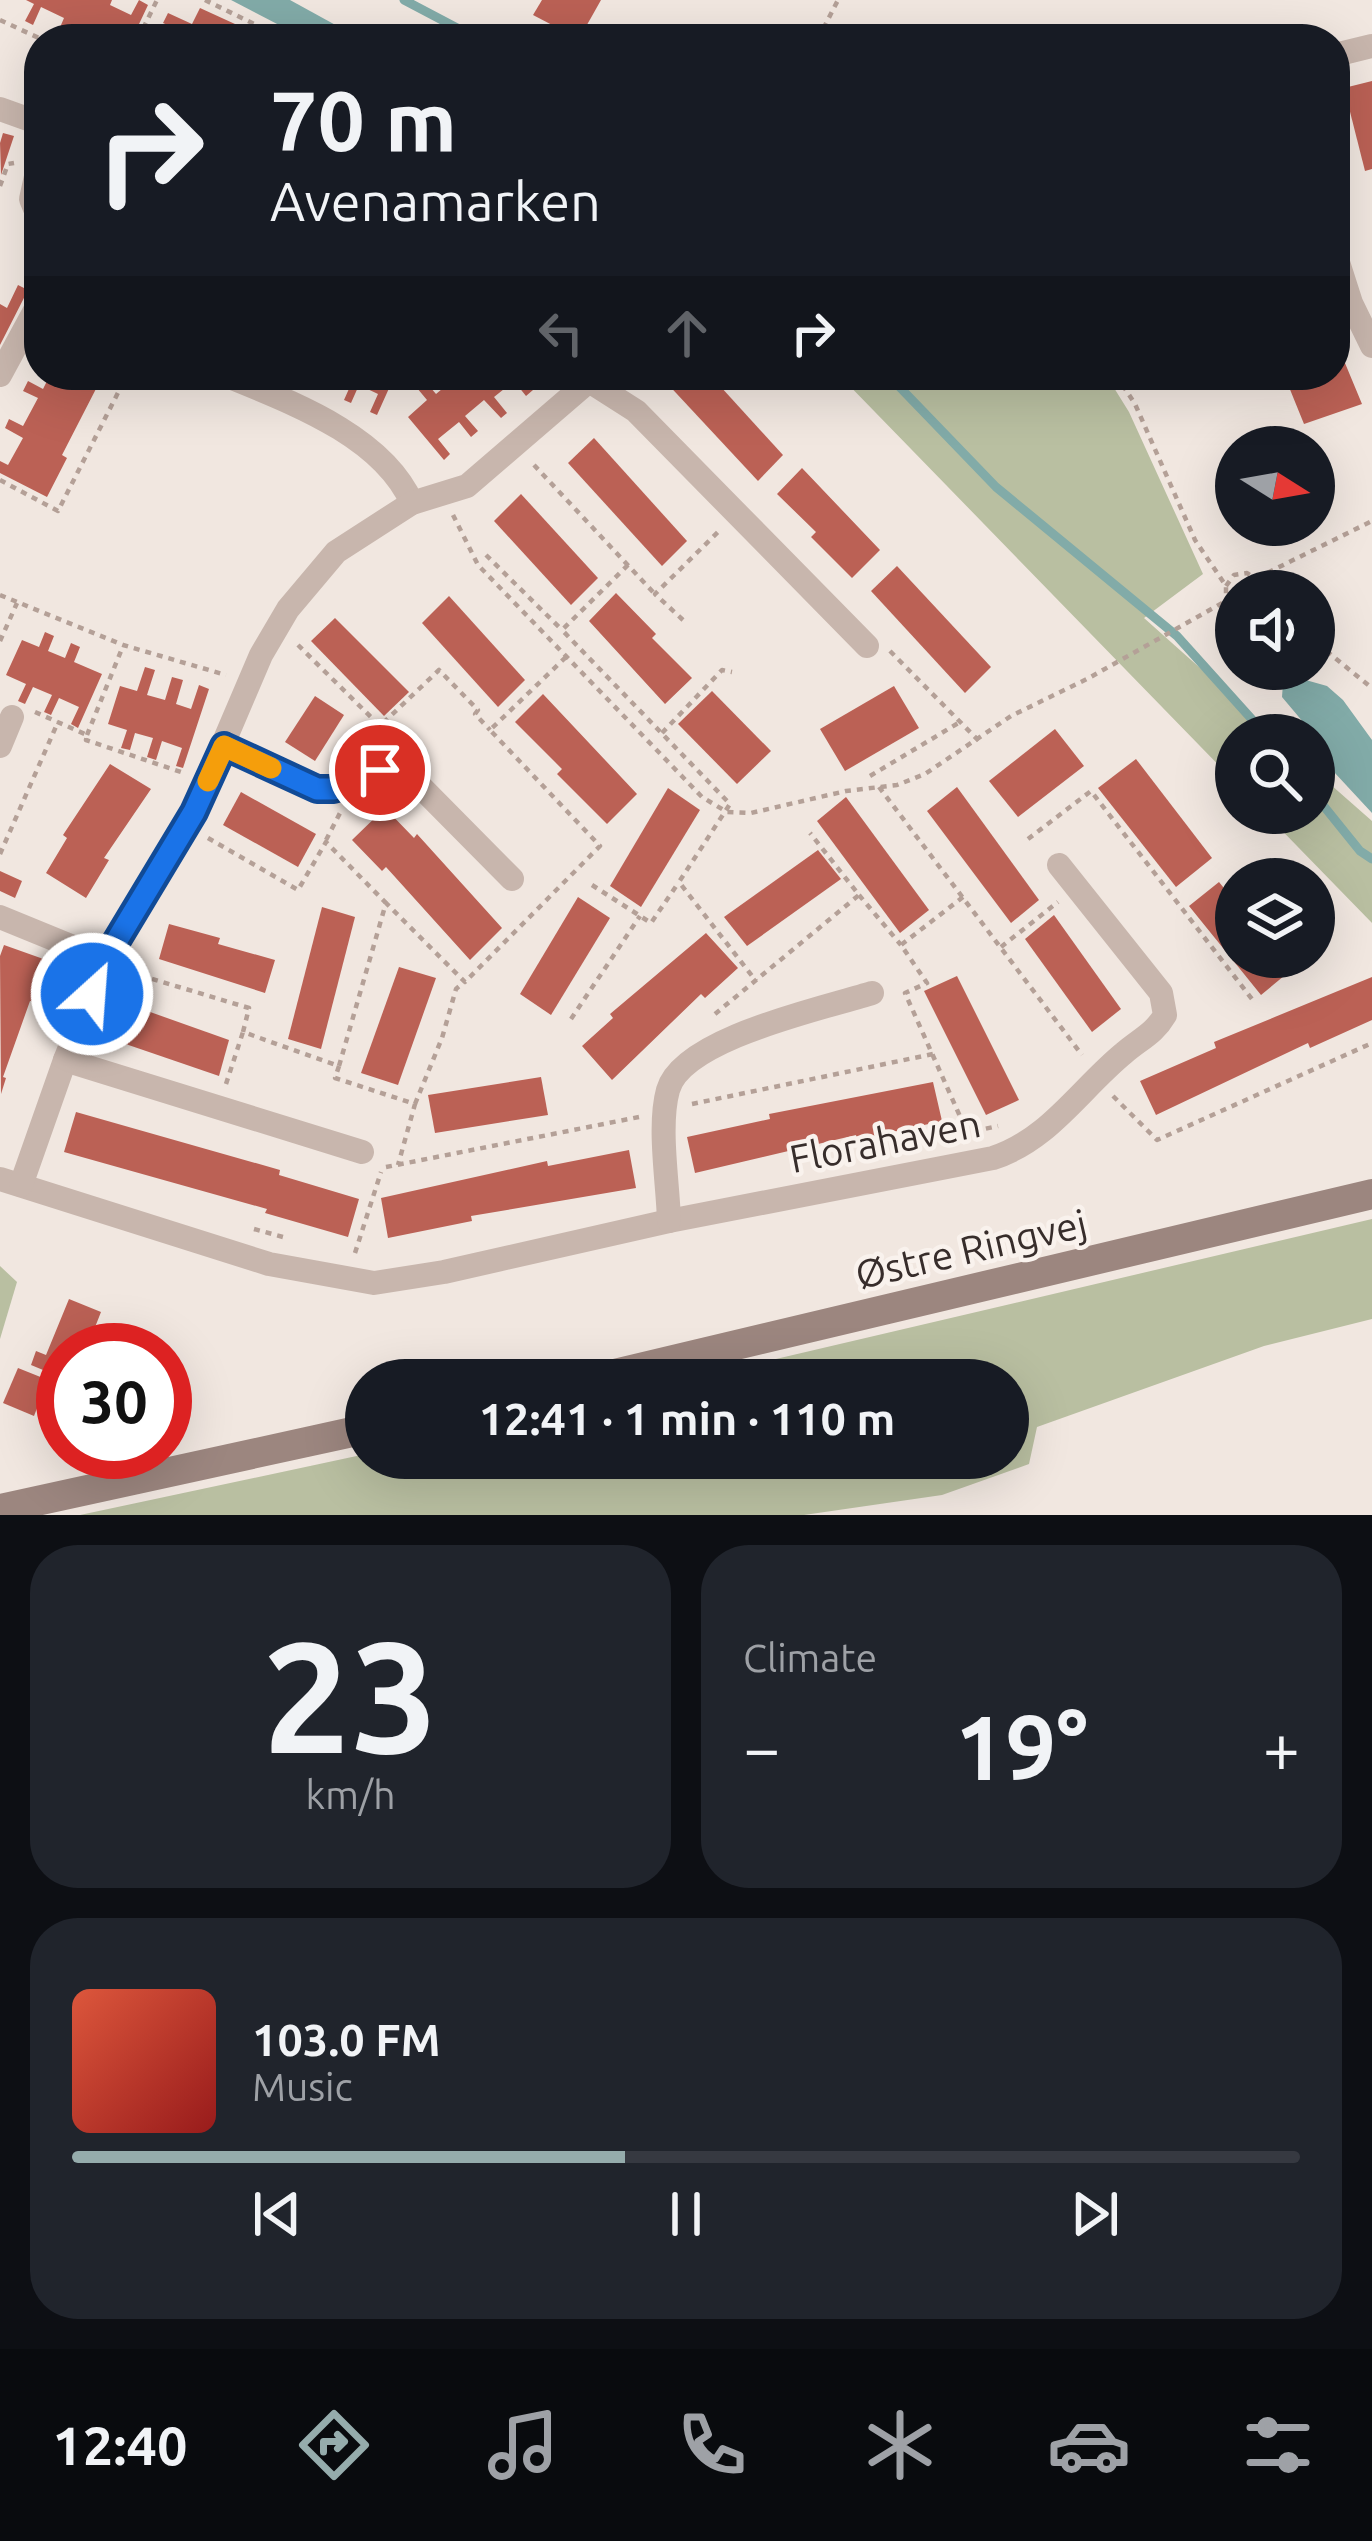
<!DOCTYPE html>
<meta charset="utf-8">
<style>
:root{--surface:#171b24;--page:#20242c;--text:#f1f3f6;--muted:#9ea1a6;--line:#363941;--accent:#95acac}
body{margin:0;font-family:Ubuntu,sans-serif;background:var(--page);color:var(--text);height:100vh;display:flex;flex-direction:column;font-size:45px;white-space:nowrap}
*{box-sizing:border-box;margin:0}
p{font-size:39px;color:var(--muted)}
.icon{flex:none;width:66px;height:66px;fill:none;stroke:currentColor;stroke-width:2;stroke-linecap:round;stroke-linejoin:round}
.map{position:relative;height:1515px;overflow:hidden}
.side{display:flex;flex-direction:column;gap:30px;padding:30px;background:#0d0f14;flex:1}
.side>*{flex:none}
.banner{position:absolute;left:24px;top:24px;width:1326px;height:366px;border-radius:48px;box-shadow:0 12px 48px #0002;background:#171b24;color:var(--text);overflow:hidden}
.needle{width:78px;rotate:101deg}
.tools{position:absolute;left:1215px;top:426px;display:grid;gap:24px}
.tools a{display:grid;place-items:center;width:120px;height:120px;border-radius:50%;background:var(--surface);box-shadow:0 12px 48px #0002;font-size:60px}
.speed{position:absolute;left:36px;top:1323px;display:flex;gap:24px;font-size:60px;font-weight:700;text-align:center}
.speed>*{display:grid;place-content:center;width:156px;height:156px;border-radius:50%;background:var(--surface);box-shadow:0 12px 48px #0002;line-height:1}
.speed .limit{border:18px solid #d22;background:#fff;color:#111}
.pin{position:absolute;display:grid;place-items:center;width:102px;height:102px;color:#fff;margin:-51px;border:6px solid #fff;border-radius:50%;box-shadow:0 3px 12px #0007}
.me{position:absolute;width:132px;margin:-66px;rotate:26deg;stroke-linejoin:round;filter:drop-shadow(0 0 9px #0008)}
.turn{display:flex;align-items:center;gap:42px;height:252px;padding:0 48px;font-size:54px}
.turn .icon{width:156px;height:156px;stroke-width:2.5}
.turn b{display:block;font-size:84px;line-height:102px}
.lanes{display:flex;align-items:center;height:114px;padding:0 48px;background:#0003;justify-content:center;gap:60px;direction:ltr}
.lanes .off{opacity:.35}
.big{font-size:90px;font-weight:600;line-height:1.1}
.side .widget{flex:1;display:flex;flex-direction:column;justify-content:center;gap:18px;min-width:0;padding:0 42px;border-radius:48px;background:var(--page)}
.side .dial{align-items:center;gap:0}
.dial b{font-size:156px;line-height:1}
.song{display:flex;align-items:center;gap:36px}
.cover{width:144px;height:144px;border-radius:18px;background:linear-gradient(135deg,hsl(10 70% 55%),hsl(0 70% 35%))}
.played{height:12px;border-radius:6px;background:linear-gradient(90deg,var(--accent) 45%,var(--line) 45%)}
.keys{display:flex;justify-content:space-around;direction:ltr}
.heat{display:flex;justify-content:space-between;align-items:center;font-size:66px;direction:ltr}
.side .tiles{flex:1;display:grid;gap:30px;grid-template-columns:1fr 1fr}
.widget:last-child{grid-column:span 2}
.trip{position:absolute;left:345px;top:1359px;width:684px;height:120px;border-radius:60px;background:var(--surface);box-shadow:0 12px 48px #0002;font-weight:600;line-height:120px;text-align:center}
.dock{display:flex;height:192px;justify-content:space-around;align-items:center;background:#090b0e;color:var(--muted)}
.dock .icon{width:84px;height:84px}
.dock .on{color:var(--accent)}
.dock b{font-size:54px;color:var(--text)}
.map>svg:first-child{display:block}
.green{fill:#b9bfa1}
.water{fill:#82aba8}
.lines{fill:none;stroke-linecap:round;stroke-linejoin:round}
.stream{stroke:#82aba8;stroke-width:9}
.building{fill:#bb6155}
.path{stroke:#b4a097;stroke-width:4.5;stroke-dasharray:6 6;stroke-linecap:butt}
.minor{stroke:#c8b6ad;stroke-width:24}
.secondary{stroke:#9c867f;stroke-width:30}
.route-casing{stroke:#114b97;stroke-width:30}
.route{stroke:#1a73e8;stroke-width:21}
.slow{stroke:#f59e0b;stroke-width:21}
.labels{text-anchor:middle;stroke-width:9;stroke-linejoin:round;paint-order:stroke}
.street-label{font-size:39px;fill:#372d2b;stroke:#f9f2ed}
</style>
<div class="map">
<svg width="1372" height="1515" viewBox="0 0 1372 1515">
<rect width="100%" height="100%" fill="#f1e7e0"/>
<g class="green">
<polygon points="839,375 1106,375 1129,412 1203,574 1144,618 1275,735 1236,735 1236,783"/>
<polygon points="1314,770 1372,821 1372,923 1265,813 1314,813"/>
<polygon points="1372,1219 1372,1319 1264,1346 1037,1427 1029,1464 942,1495 804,1515 80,1515 366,1454 366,1458 1008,1458 1008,1380 687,1380"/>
<polygon points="0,1266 17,1282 0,1339"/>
</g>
<g class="water">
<polygon points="231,0 290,0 361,39 306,39"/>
<polygon points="1295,677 1327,686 1343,700 1372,740 1372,813 1334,772 1314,735 1282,697 1283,683"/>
</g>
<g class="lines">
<g class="stream">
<polyline points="404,0 478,39"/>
<polyline points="888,375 996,487 1177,636 1266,735"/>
<polyline points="1314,794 1360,851 1372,859"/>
</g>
</g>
<g class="building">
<polygon points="26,0 112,0 110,5 131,15 139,0 148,5 132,39 93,39 71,26 65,39 55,39 64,18 41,7 33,25 25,21 34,4"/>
<polygon points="542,0 601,0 579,39 533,15"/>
<polygon points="200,8 235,24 228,39 185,39 187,34 163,23 168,13 192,24"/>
<polygon points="1372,81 1372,169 1365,171 1344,88"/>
<polygon points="3,133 14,136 1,175 0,143"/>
<polygon points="18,285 28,290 0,345 0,304 7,308"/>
<polygon points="1335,339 1362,404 1304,424 1289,387 1309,379 1307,375 1335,375"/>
<polygon points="50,375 108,375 103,385 99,383 62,455 67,458 47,497 0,473 0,461 8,465 23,438 5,428 9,419 23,426 38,398 23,391 28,381 43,389"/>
<polygon points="337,375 395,375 377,415 370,412 378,394 359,385 351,403 344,400 352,382"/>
<polygon points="450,375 520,375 533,390 526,396 514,381 494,397 507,413 501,418 484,400 465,416 478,431 471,437 459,422 438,439 450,454 444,460 408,417 427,400 417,388 425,381 436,394 454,379"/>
<polygon points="667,375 710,375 783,455 758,481 663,379"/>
<polygon points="594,438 687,541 662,566 568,463"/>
<polygon points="802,468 880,550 852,578 811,537 816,532 777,494"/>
<polygon points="521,494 598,578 571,605 494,521"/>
<polygon points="897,566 991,667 965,693 871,591"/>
<polygon points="616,593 656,634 652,638 692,678 665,704 589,621"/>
<polygon points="449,596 525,680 498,707 422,623"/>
<polygon points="335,618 409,692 384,716 311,641"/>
<polygon points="45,632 54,636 48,651 65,658 71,643 80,647 74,662 102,674 78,728 71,724 79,707 59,698 51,715 44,712 52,695 33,687 25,704 18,701 26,684 6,675 22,640 39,647"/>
<polygon points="145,667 155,670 147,695 165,700 172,677 183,680 176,704 191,709 199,685 209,689 183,768 176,766 182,748 162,741 156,760 147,757 153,738 135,733 130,750 121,748 127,730 108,724 120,686 137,691"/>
<polygon points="894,686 919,728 845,771 820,729"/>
<polygon points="712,691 771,751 737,784 678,724"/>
<polygon points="543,694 637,794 607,824 557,774 562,769 515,722"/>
<polygon points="315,696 344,715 315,761 285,742"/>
<polygon points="1055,729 1084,766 1018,817 989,781"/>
<polygon points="1136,759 1212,858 1176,887 1098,788"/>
<polygon points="110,764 151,789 104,858 109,860 86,898 46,873 67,838 63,835"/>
<polygon points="957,787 1039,900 1011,923 927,811"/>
<polygon points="668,788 700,810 641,907 610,886"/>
<polygon points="241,792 316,834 298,867 223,825"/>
<polygon points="846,797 929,910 900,933 817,821"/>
<polygon points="385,808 414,838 417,834 502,928 470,960 386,867 382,871 352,840"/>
<polygon points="818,850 841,879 747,946 724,917"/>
<polygon points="0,871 22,881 15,898 0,891"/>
<polygon points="1219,882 1236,903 1236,957 1279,957 1290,971 1261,995 1189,906"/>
<polygon points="578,897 610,918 551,1015 520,994"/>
<polygon points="322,907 355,917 321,1049 288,1039"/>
<polygon points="1054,915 1121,1009 1092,1032 1025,939"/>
<polygon points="169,924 220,938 218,944 275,960 265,993 159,959"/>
<polygon points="706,933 738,968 705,998 701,994 612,1080 582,1046 613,1018 610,1014"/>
<polygon points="4,945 49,961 35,1002 30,1001 3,1077 6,1078 1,1094 0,956"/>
<polygon points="399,967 436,978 398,1085 361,1073"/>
<polygon points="957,976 1019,1100 986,1115 924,991"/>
<polygon points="1372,977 1372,1020 1310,1048 1308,1043 1156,1115 1140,1081 1216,1048 1214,1042"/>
<polygon points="122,1002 229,1040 219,1076 111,1039"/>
<polygon points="541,1077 548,1115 435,1133 428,1095"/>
<polygon points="933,1082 942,1121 857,1140 856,1135 695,1173 687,1137 770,1119 769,1114"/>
<polygon points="76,1112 280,1170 279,1175 359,1199 348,1237 265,1213 267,1209 64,1152"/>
<polygon points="629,1150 636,1188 471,1216 472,1221 388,1238 381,1198 547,1161 548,1166"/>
<polygon points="69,1299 101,1312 86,1350 63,1350 60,1377 31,1365 36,1351 46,1355"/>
<polygon points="18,1368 48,1380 34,1416 3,1403"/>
<polygon points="63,1392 63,1426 51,1421"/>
</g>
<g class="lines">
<g class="path">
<polyline points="205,0 285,39"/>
<polyline points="0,20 41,39"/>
<polyline points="138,39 157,0"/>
<polyline points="254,39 261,25"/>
<polyline points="818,39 838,0"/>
<polyline points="0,186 8,164 14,163"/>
<polyline points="1116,375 1135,404 1195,540 1226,586 1226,609 1236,614"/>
<polyline points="534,465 653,592"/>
<polyline points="0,480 58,511 127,375"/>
<polyline points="453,515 478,565 702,797 727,812 751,813 846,791 897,785 925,774 1011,716 1087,679 1224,602"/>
<polyline points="486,555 562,630"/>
<polyline points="628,565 562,630 730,804 679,882 756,981"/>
<polyline points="1257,578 1372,521"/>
<polyline points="1226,586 1234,575 1247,573 1265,586 1266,591"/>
<polyline points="0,595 123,645 226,675"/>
<polyline points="683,620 655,594 718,532"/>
<polyline points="0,641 17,603"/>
<polyline points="298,645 380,726 439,670 478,710 475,714 490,730"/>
<polyline points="1314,649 1330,654 1372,688"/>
<polyline points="890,651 979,741"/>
<polyline points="35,712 87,735 86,740 181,772"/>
<polyline points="662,733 722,670 732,672"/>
<polyline points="87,735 123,646"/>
<polyline points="870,776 960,722"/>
<polyline points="879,787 1082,1055"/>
<polyline points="208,838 298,890 326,842 386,903"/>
<polyline points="1028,839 1091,791 1255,1003"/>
<polyline points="326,840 340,813"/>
<polyline points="0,854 58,722"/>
<polyline points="592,885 651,923 679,882"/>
<polyline points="859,895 901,945"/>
<polyline points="963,897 901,945 927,983 905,993 967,1132"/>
<polyline points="1001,947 1058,902"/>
<polyline points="129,972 249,1008 243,1032 339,1066 386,903 465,982 600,846 490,730 566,657"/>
<polyline points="715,1014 859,895 810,833"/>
<polyline points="571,1019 640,916"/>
<polyline points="339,1066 335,1078 415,1104 398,1165"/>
<polyline points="226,1084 243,1032"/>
<polyline points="1113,1096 1157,1140 1372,1043"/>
<polyline points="415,1104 442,1038 456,989 463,983"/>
<polyline points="692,1104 933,1054"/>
<polyline points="939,1139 998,1126"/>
<polyline points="386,1167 639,1117"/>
<polyline points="254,1229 283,1237"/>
<polyline points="355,1253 381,1172"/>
</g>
<g class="minor">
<polyline points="1335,55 1372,46"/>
<polyline points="0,109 39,123"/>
<polyline points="39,163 31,199 39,218"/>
<polyline points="1335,253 1351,303 1372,346"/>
<polyline points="0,375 39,303"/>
<path d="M225,375C290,402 382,435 412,503"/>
<polyline points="0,746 12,717"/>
<path d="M224,747L318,789C352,789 377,759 412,778L512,879"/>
<polyline points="0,917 105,960"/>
<polyline points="65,1060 362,1152"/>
<path d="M0,1179L269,1264L374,1283L444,1272L669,1221L993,1158C1049,1140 1080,1089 1124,1053C1140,1039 1154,1034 1165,1015L1161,993L1059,865"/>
<polyline points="21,1185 65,1060 105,960 194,812 261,655 288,609 336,552 412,503 467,486 589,381 636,411 867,646"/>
<path d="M669,1221C668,1183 658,1126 668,1090C682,1038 825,1008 872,993"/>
</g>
<g class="secondary">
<polyline points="589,1380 1372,1194"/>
<polyline points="0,1509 366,1429"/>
</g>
</g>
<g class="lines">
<defs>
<polyline id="route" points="92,994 105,960 194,812 224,746 317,789 334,789 380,770"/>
</defs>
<use href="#route" class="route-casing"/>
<use href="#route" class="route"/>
<polyline class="slow" points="208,781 224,746 271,768"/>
</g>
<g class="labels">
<g class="street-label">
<text transform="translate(885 1141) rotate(-11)" y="14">Florahaven</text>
<text transform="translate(971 1249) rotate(-13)" y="14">Østre Ringvej</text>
</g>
</g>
</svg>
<div class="tools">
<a><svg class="needle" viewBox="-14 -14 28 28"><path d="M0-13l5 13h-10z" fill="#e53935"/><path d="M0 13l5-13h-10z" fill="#9ea1a6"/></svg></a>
<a><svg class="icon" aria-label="sound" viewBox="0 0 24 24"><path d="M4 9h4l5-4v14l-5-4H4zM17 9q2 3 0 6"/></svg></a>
<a><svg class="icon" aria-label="search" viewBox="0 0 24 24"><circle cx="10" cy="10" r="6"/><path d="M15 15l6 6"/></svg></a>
<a><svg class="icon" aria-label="layers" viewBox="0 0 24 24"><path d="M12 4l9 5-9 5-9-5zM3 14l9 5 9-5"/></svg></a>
</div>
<div class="speed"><div class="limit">30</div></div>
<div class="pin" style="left:380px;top:770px;background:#d93025"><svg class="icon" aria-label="arrive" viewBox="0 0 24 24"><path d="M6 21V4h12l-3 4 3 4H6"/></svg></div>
<svg class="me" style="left:92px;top:994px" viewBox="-20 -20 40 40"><circle r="17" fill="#1a73e8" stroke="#fff" stroke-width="3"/><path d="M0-11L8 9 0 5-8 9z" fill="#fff"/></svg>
<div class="trip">12:41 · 1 min · 110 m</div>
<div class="banner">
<div class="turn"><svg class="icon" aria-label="right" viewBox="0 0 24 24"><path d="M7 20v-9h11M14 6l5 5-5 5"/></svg><div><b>70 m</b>Avenamarken</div></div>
<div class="lanes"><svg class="icon off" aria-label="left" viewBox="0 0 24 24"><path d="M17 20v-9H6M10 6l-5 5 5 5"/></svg><svg class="icon off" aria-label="ahead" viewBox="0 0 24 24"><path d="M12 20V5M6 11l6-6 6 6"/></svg><svg class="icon" aria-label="right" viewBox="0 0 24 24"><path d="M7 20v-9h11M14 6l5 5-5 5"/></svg></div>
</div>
</div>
<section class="side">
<div class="tiles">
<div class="widget dial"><b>23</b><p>km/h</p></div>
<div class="widget"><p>Climate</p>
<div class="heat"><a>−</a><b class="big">19°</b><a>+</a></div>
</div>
<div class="widget">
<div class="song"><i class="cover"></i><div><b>103.0 FM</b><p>Music</p></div></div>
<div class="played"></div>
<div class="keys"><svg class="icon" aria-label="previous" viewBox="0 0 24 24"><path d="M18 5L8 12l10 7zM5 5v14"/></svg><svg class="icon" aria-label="pause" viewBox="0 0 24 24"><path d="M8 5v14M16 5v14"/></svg><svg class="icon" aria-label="next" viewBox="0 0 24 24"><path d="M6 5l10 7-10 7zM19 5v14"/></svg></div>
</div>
</div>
</section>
<nav class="dock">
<b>12:40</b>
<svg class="icon on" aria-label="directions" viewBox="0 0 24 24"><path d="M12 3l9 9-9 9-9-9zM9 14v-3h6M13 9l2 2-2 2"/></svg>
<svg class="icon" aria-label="music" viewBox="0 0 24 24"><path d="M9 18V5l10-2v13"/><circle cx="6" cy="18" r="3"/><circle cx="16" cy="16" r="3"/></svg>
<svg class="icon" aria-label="phone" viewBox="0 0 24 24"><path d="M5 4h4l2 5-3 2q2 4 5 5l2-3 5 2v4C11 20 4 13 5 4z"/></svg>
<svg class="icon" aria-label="climate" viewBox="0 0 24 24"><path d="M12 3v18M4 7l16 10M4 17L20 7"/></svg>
<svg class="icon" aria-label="car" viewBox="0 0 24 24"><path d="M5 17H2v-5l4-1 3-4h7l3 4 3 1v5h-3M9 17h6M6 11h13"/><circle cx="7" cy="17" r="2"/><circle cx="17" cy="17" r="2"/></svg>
<svg class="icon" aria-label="filters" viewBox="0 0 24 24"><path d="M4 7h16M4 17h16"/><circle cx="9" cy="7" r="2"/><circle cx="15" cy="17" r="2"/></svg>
</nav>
